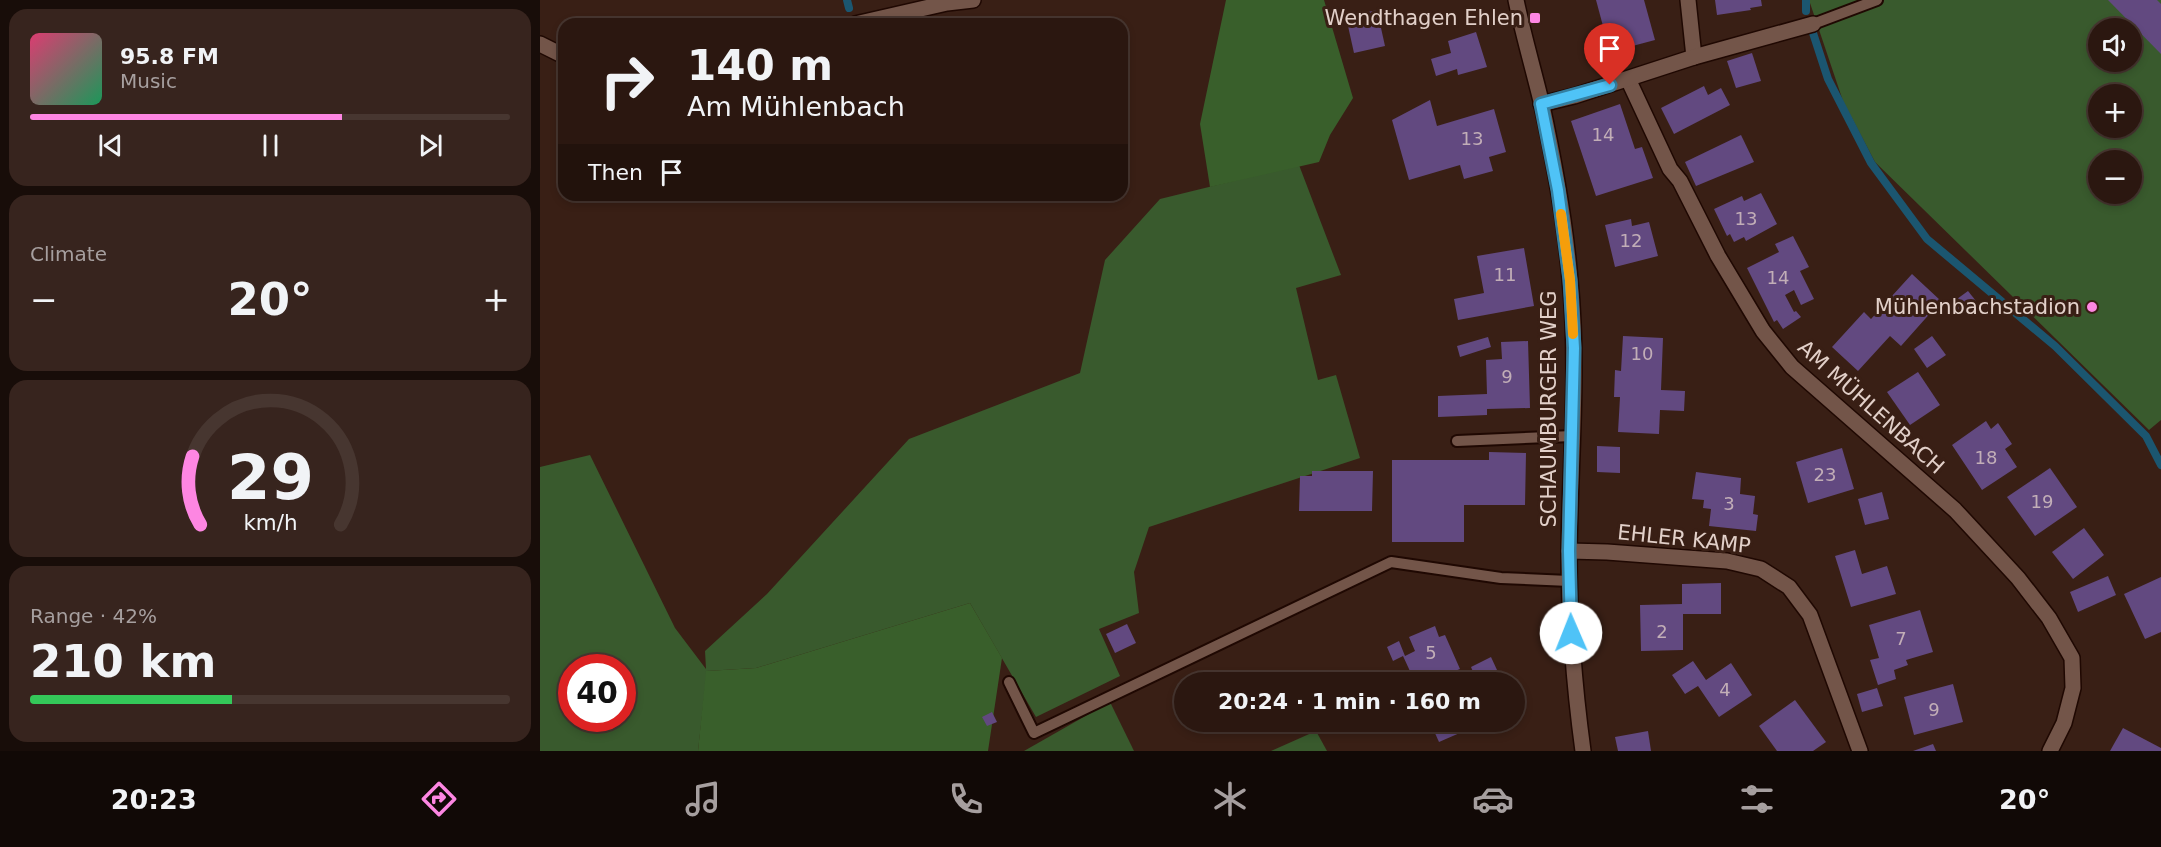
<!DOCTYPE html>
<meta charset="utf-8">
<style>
:root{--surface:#2b1710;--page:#37241e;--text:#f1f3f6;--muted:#a69f9f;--line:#473630;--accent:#fd86e2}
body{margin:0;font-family:"DejaVu Sans",sans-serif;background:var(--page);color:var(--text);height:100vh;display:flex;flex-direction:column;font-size:22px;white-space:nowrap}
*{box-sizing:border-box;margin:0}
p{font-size:20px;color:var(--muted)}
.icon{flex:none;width:33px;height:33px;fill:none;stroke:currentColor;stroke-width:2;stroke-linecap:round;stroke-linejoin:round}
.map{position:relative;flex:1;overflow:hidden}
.drawer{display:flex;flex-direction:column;gap:9px;padding:9px;background:#180d09;width:540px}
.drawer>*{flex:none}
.top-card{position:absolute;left:18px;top:18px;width:570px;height:183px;border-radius:18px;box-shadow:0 3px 9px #0003,0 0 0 2px var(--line);background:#2b1710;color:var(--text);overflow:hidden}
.fabs{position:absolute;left:1548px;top:18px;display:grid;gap:12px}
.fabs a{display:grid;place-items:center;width:54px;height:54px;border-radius:50%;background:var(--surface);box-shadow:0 3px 9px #0003,0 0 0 2px var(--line);font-size:30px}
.speed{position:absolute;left:18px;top:654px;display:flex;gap:12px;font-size:30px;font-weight:700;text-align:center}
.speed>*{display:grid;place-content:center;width:78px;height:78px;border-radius:50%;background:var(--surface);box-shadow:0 3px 9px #0003,0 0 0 2px var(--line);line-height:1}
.speed .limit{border:9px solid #d22;background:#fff;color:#111}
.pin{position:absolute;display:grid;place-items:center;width:51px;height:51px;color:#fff;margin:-62px -26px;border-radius:50% 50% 50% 0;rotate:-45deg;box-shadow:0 0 6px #0007}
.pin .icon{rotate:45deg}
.me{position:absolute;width:66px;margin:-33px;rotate:359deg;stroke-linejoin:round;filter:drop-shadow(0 0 4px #0008)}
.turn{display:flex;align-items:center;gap:21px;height:126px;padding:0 30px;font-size:27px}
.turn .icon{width:78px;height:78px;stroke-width:2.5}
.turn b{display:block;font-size:42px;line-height:51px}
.then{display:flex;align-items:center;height:57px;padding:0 30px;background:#0003;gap:12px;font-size:22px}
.big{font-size:45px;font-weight:800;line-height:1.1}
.drawer .tile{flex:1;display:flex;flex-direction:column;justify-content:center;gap:9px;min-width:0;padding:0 21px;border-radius:18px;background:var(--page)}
.drawer .dial{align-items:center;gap:0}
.dial svg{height:156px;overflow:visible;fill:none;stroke:var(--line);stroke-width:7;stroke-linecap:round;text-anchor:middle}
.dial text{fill:var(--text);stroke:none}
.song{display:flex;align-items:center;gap:18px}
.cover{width:72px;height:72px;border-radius:9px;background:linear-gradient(135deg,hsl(340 70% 55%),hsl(150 70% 35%))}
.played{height:6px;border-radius:3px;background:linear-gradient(90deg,var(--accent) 65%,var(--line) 65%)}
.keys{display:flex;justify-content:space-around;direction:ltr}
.heat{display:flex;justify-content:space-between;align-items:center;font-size:33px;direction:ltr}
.charge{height:9px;border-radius:4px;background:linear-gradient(90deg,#34c759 42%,var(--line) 0)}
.trip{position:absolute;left:634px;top:672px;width:351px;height:60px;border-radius:30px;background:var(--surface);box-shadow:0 3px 9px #0003,0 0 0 2px var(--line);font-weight:800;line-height:60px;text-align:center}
.menu{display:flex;height:96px;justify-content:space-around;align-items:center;background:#110906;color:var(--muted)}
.menu .icon{width:42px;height:42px}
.menu .selected{color:var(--accent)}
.menu b{font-size:27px;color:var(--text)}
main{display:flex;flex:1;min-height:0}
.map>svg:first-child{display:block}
.green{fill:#395a2d;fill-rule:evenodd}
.forest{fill:#395f2b}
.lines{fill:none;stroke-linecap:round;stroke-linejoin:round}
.stream{stroke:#1b5670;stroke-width:8}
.building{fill:#624980}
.service-casing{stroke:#1f0802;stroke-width:14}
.minor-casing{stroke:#1f0802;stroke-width:18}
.tertiary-casing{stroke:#1f0802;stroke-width:18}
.service{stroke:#735549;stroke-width:10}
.minor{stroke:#735549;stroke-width:15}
.tertiary{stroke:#735549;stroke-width:15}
.route-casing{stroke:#337fa1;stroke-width:15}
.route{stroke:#4fc3f7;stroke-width:10}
.slow{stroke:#f59e0b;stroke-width:10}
.poi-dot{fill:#fd86e2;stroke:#391f15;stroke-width:2}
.labels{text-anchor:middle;stroke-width:6;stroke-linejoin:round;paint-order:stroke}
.number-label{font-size:18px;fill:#c2aeb7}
.poi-label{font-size:21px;fill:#e2d0c9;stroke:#391f15;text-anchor:end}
.street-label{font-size:21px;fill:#e2d0c9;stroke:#391f15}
</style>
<main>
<section class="drawer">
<div class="tile">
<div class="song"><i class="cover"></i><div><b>95.8 FM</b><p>Music</p></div></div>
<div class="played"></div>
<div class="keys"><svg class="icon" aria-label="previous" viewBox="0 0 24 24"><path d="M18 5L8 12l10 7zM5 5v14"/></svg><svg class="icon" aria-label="pause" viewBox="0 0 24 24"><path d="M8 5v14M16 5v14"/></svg><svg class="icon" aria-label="next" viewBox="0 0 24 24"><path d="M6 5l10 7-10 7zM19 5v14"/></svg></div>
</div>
<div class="tile"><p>Climate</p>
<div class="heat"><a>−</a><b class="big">20°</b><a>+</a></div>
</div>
<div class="tile dial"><svg viewBox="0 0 100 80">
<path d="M14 69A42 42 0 1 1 86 69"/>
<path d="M14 69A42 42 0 0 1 10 34" stroke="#fd86e2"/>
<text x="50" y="56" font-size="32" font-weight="700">29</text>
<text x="50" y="72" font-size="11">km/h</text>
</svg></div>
<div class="tile"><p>Range · 42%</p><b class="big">210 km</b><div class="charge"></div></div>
</section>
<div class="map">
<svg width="1621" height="751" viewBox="0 0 1621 751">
<rect width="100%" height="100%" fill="#391f15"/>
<g class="green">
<path d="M1269,0H1621V420L1609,430L1335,162L1303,101ZM1558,28H1592V62H1558ZM1558,94H1592V128H1558ZM1558,160H1592V194H1558Z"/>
<path d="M759,165L801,275L756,288L778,380L796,375L820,458L609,527L594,572L599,613L559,629L580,676L496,717L430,603L216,668L167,671L158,751H0V467L50,455L135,628L166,669L165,651L227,594L369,439L540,373L565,260L620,199ZM32,668H82V718H32Z"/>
<polygon points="570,702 594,751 484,751"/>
<polygon points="776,731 787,751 731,751"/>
</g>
<g class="forest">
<polygon points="686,0 784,0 813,98 790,135 779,162 670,187 660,124"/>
<polygon points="430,603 462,658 448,751 158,751 166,671 216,668"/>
</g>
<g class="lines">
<g class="stream">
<polyline points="307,0 309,8"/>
<polyline points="1266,11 1266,0"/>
<polyline points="1273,33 1288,79 1331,163 1387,239 1515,346 1606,436 1621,465"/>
</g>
</g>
<g class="building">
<polygon points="1056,0 1104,0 1115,40 1070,52"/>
<polygon points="1175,0 1221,0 1222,6 1210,8 1211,10 1177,15"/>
<polygon points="1568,0 1617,0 1621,4 1621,54"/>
<polygon points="837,10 845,46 814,53 806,17"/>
<polygon points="936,32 947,67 918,75 917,69 896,76 891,59 911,53 908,41"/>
<polygon points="1212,53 1221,81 1196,88 1187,61"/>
<polygon points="1164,86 1168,95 1181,88 1190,105 1134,134 1121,108"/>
<polygon points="890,100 897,126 954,109 966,152 949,157 953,171 924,179 920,165 869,180 852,120"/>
<polygon points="1080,104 1095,149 1102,147 1113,178 1056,196 1031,121"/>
<polygon points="1201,135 1214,162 1156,186 1145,162"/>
<polygon points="1221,193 1237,224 1206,241 1204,237 1194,242 1190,234 1187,236 1174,209 1202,196 1204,201"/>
<polygon points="1091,219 1092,226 1109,222 1118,256 1075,267 1065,225"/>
<polygon points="1253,236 1269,267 1260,271 1274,299 1261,305 1254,290 1245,295 1254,312 1256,311 1261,317 1243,329 1237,320 1234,322 1207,268 1239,252 1235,244"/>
<polygon points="984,248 994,306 918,320 914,299 944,293 937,256"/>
<polygon points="1372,274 1401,301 1361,346 1350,336 1318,371 1292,347 1324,312 1331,319"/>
<polygon points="1428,291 1436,301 1414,317 1406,307"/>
<polygon points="1083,336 1123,338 1121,390 1145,391 1144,411 1120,410 1119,434 1078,432 1080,397 1074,397 1075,370 1081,371"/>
<polygon points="1392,336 1406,355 1387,368 1374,349"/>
<polygon points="948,337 951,347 920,357 917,346"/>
<polygon points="988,341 990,408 947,409 947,415 898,417 898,396 947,394 946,360 962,359 961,342"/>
<polygon points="1378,372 1400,405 1370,425 1347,392"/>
<polygon points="1446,421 1451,429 1458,423 1472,444 1465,449 1477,467 1442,490 1412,445"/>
<polygon points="1057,446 1080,447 1080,473 1057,472"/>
<polygon points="1302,448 1314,489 1268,503 1256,462"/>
<polygon points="949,452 986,453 985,505 924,505 924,542 852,542 852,460 949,460"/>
<polygon points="1510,468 1537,507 1495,536 1467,497"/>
<polygon points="772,471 833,471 832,511 759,511 760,476 772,476"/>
<polygon points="1156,472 1201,478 1200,494 1215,496 1213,514 1218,515 1216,531 1169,526 1171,509 1163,508 1164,500 1152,499"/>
<polygon points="1342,492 1349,519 1325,525 1318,499"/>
<polygon points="1544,528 1564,555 1533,579 1512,552"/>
<polygon points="1315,550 1322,574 1347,566 1356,594 1311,607 1295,556"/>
<polygon points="1568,576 1576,595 1538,612 1530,592"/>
<polygon points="1621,577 1621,632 1605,639 1584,594"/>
<polygon points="1181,583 1181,614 1143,614 1143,650 1101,651 1100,605 1142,604 1142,584"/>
<polygon points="1380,610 1393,652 1366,660 1368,665 1354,670 1356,679 1338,685 1330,660 1339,658 1329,625"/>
<polygon points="587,624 596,643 575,653 566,634"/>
<polygon points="895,626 899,637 905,635 920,669 887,682 875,682 863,656 853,661 847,647 859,641 865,656 875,651 869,637"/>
<polygon points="951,657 957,670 936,679 931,667"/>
<polygon points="1153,661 1166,680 1191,663 1212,695 1179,717 1158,686 1145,694 1132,675"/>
<polygon points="1413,684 1423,722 1374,735 1364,697"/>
<polygon points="1337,688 1343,706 1322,712 1317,694"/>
<polygon points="1255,700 1286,742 1273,751 1237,751 1219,726"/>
<polygon points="452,712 457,722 447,726 442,717"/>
<polygon points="890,722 945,722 899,742"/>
<polygon points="1583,728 1621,748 1621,751 1570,751"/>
<polygon points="1108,731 1111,751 1078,751 1075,737"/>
<polygon points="1393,744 1396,751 1373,751"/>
</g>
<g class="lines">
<defs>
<g id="service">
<polyline points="1273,24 1337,0"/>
<polyline points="917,441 1032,436"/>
<polyline points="469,682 494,733 851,562 961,578 1029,581"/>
</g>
<g id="minor">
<polyline points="1148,0 1154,57"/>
<polyline points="315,24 407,3 433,0"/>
<polyline points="0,44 24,56"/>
<polyline points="1088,79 1130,169 1140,181 1178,256 1223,331 1252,367 1415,510 1478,578 1509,618 1532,658 1533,688 1524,723 1510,751"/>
<polyline points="1001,104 1034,96 1154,57 1273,24"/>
<polyline points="1029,551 1067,552 1187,561 1221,569 1249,587 1270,615 1320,751"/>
</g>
<path id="tertiary" d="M976,0C983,34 993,68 1001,101C1014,160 1025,221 1030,280C1039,370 1030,462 1029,552C1029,619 1034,685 1043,751"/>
</defs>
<use href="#service" class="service-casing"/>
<use href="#minor" class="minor-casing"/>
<use href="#tertiary" class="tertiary-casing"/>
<use href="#service" class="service"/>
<use href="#minor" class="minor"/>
<use href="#tertiary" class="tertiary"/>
</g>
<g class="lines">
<defs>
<polyline id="route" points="1031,633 1029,551 1034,348 1030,280 1018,190 1001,104 1070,85"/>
</defs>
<use href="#route" class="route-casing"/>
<use href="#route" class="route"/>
<polyline class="slow" points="1021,214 1030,280 1033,334"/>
</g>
<g class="poi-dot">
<rect x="989" y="12" width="12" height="12" rx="3"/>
<circle cx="1552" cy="307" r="6"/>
</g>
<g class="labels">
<g class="number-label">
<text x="1063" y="141">14</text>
<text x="932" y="145">13</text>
<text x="1206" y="225">13</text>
<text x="1091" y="247">12</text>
<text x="965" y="281">11</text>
<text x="1238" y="284">14</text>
<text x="1102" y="360">10</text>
<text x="967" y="383">9</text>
<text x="1446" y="464">18</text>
<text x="1285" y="481">23</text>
<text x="1502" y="508">19</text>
<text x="1189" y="510">3</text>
<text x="1122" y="638">2</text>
<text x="1361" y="645">7</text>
<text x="891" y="659">5</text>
<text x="1185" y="696">4</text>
<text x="1394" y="716">9</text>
</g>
<g class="poi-label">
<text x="983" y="25">Wendthagen Ehlen</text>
<text x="1540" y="314">Mühlenbachstadion</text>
</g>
<g class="street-label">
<text transform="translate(1331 407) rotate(42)" y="7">AM MÜHLENBACH</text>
<text transform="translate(1009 409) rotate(-90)" y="7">SCHAUMBURGER WEG</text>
<text transform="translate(1144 539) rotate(6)" y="7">EHLER KAMP</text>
</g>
</g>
</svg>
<div class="fabs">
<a><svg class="icon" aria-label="sound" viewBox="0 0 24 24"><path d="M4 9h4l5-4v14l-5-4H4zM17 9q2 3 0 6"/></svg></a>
<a>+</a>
<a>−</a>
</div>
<div class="speed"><div class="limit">40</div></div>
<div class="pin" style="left:1070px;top:85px;background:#d93025"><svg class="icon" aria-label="arrive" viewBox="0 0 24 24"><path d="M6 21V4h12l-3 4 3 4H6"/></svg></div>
<svg class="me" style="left:1031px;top:633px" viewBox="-20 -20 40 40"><circle r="19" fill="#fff"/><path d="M0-13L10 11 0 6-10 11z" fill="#4fc3f7"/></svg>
<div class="trip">20:24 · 1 min · 160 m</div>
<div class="top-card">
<div class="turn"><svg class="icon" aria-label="right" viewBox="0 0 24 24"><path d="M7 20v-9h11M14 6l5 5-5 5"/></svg><div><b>140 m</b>Am Mühlenbach</div></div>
<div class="then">Then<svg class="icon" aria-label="arrive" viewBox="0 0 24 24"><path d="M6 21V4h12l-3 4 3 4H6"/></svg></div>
</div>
</div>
</main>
<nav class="menu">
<b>20:23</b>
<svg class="icon selected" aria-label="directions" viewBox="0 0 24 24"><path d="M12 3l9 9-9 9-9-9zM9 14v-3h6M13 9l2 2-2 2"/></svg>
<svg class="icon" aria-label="music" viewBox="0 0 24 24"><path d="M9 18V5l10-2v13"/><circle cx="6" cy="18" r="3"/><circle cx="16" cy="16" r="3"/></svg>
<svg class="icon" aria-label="phone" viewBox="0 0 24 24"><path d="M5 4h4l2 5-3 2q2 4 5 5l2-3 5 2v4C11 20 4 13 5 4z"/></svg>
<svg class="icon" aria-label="climate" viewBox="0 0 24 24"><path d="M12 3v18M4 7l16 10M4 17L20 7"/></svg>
<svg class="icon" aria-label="car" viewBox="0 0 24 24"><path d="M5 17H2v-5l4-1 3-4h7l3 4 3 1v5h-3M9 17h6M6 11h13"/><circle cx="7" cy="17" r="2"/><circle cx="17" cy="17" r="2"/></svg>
<svg class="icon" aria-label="filters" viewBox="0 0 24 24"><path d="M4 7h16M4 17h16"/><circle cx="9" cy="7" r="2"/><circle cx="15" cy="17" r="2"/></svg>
<b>20°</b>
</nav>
